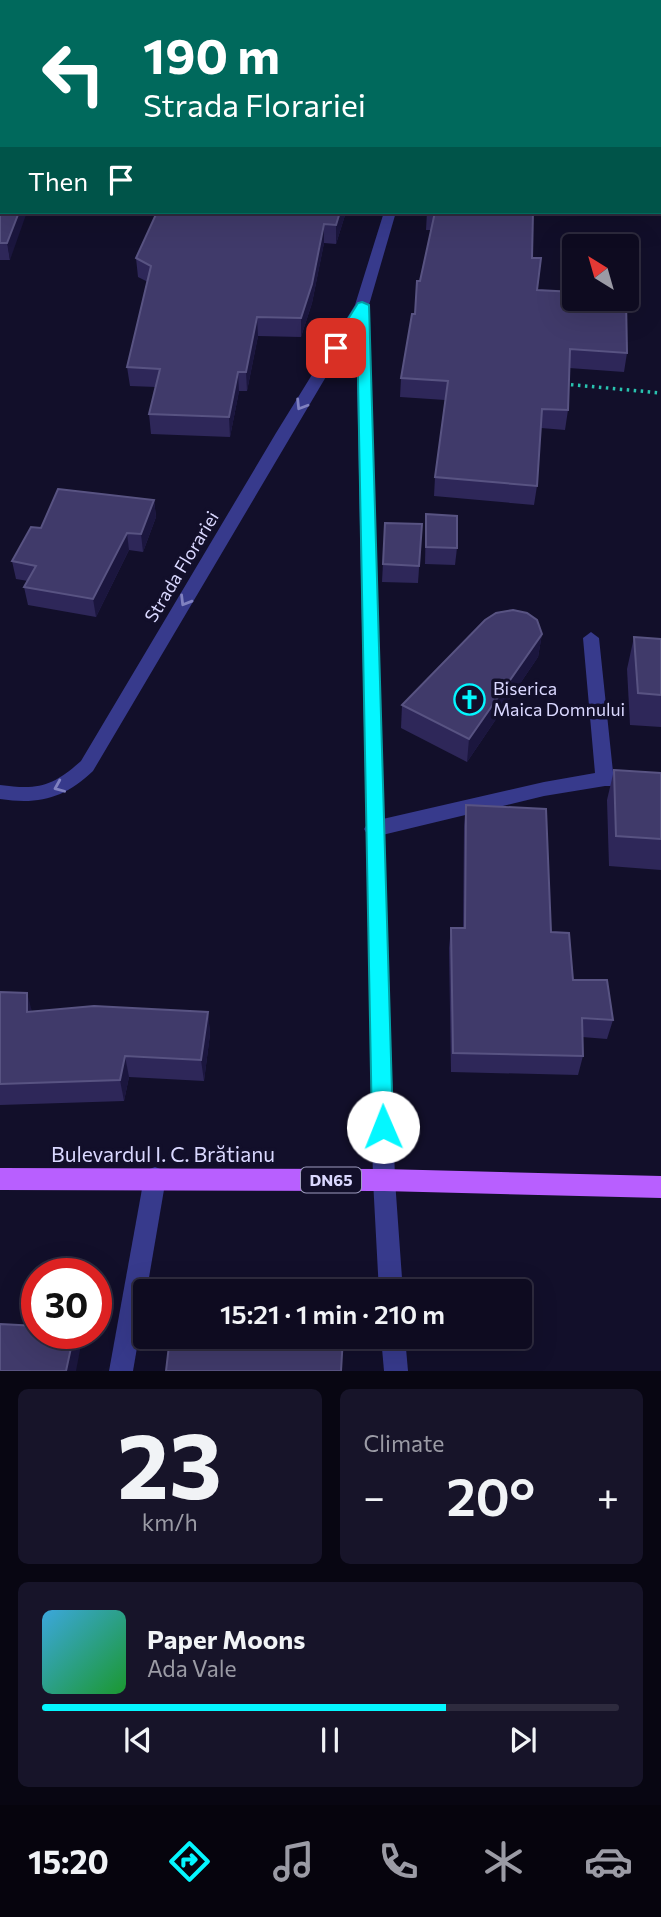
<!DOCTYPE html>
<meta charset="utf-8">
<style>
:root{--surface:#0e0b20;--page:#171429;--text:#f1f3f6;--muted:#9b9ba5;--line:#2e2b3e;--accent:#04f7ff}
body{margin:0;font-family:Commissioner,sans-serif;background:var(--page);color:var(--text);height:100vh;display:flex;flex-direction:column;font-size:26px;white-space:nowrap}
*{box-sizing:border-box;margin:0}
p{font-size:23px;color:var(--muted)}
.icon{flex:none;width:38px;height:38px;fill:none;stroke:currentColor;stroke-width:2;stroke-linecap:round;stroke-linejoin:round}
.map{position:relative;height:1371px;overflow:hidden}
.details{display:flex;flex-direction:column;gap:18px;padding:18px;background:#080612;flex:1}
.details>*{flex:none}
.guide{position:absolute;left:0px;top:0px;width:662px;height:214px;box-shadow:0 7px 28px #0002,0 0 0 2px var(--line);background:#00695c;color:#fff;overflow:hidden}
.needle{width:46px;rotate:323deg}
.controls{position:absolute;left:562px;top:234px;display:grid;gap:14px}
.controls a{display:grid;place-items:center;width:77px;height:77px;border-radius:7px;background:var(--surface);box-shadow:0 7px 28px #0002,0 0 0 2px var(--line);font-size:35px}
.speed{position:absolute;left:21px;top:1258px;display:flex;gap:14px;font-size:35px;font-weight:700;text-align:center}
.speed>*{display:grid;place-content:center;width:91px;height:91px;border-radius:50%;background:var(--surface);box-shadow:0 7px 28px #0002,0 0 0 2px var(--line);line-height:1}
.speed .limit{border:10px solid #d22;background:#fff;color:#111}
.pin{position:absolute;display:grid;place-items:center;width:60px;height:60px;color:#fff;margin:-30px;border-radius:14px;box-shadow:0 4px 10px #0006}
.me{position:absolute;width:77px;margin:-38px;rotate:359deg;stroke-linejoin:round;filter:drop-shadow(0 0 5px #0008)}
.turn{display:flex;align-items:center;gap:24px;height:147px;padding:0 28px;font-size:32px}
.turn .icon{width:91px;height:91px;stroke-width:2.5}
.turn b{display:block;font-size:49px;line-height:60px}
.then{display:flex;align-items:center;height:66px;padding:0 28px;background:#0003;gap:14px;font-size:26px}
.big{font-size:52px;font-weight:600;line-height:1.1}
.details .card{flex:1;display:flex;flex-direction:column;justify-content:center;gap:10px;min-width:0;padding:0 24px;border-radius:10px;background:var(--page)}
.details .dial{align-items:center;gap:0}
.dial b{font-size:91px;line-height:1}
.song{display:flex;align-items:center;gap:21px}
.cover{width:84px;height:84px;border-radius:10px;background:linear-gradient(135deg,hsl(200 70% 55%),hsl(130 70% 35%))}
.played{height:7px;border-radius:4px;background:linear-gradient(90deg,var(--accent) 70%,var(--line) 70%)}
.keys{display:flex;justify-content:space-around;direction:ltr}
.heat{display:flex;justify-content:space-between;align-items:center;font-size:38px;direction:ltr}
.details .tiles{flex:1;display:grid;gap:18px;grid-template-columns:1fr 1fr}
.card:last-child{grid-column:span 2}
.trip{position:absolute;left:133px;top:1279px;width:399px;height:70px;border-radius:7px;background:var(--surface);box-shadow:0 7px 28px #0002,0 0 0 2px var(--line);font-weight:600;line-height:70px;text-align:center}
.tab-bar{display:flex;height:112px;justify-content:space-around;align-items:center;background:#06040d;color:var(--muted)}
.tab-bar .icon{width:49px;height:49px}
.tab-bar .selected{color:var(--accent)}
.tab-bar b{font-size:32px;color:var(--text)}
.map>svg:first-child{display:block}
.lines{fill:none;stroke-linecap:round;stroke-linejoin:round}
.path{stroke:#29c2af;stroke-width:3.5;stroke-dasharray:2.5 4.5;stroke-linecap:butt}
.lane{fill:#373a8c;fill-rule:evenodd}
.street{fill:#373a8c;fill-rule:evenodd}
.primary{fill:#b85fff;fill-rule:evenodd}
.wall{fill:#2e2759}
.shaded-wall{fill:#1b163e}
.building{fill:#403a6a;stroke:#585382;stroke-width:2}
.oneway{stroke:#8081c0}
.route{fill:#04f7ff;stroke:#03a1a6;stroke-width:2}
.labels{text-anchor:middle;stroke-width:7;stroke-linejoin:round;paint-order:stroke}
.shield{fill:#120f2a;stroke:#9e9cbf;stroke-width:2}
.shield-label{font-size:16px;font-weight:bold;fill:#dad8ff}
.street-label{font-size:18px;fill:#dad8ff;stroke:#120f2a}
.poi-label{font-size:18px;fill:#dad8ff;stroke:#120f2a;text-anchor:start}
.near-street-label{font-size:21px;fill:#dad8ff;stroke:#120f2a}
</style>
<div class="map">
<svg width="661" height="1371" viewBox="0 0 661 1371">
<rect width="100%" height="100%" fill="#120f2a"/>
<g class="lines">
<polyline class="path" points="564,384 661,393"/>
<g class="lane">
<rect x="660" y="14" width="1" height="6"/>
<rect x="0" y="158" width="2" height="8"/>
<polygon points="591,632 599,638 613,772 661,772 661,786 605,786 544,796 374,837 367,834 364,829 367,824 374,821 544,782 595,773 583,638"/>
<polygon points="155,1167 163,1170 166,1178 133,1371 109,1371 144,1178 147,1170"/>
</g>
<g class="street">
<rect x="437" y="0" width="10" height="2"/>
<rect x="660" y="137" width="1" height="6"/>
<path d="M384,212H396L369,305L395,1180L403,1292H379L373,1180L356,326L93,771C65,798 39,805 0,799V785C38,790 52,787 81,761L276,433L355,305Z"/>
<polygon points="381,1337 405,1337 408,1371 384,1371"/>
</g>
<polygon class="primary" points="0,1168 384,1169 661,1176 661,1198 384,1191 0,1190"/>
</g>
<g class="wall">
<polygon points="0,0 125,0 123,2 2,2 2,135 0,135"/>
<polygon points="661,155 661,178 660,178"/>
<polygon points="0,190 10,260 0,260"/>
<polygon points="346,212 336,244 324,243 312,303 301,337 258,336 247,391 239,391 230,437 151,434 149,414 156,387 130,386 127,367 148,282 138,277 136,258"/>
<polygon points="427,212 533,212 532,258 537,290 627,353 624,372 569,368 568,410 565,430 541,428 537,486 534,505 434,496 435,477 445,400 400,397 401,378 415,314 420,281 431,230 426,230"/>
<polygon points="154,500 156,517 143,552 129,550 96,617 28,605 24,587 28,581 16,579 12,561 41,528"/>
<polygon points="426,514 457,548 455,565 425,564"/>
<polygon points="385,523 422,524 418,583 382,582"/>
<polygon points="542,634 538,657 467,762 401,728 402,705"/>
<polygon points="634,637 661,639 661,727 630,725 627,669"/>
<polygon points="614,770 661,773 661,870 609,866 607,800"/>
<polygon points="466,805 551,932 573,980 613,1020 607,1039 582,1037 583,1056 578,1075 451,1072 449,948 451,928 463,928 464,826"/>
<polygon points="0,992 32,1012 208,1012 210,1034 204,1081 129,1077 124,1101 0,1105"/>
</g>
<g class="shaded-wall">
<polygon points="112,0 125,0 123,2 111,2"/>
<polygon points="19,212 27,212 10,260 7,243"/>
<polygon points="340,212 346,212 336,244 336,225"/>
<polygon points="324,224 324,243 312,303 301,337 301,318"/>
<polygon points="257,317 258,336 247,391 246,372"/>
<polygon points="238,372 239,391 230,437 229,417"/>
<polygon points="154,500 156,517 143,552 141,534"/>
<polygon points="127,533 129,550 96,617 93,599"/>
<polygon points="542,634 538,657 467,762 469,739"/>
<polygon points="27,993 33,1015 27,1012"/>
<polygon points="208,1012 210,1034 204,1081 201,1060"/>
<polygon points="125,1056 129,1077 124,1101 120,1080"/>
<polygon points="74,1334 77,1334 81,1345 76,1371 66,1371"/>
</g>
<g class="building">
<polygon points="0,0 112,0 111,2 2,2 2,29 0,28"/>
<polygon points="317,0 393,0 406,2 316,2"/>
<polygon points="468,0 584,0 583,2 468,2"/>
<polygon points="2,30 2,72 0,65 0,36"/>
<polygon points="2,74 2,120 0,120 0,75"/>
<polygon points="2,188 2,212 19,212 7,243 0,243 0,190"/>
<polygon points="157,212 340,212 336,225 324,224 312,284 301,318 257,317 246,372 238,372 229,417 149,414 160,369 127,367 151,266 136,258"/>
<polygon points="427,212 533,212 532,258 541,258 537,290 574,292 574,299 626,299 627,353 570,349 568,410 542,409 537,486 435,477 448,381 401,378 412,314 415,314 417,281 420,281 435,212"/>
<polygon points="58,489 154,500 141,534 127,533 93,599 24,587 36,566 12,561 31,527 41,528"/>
<polygon points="426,514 457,516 457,548 426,547"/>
<polygon points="385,523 422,524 419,566 383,564"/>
<polygon points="513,610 527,613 537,620 542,634 469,739 402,705 485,620 496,613"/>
<polygon points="634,637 661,639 661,695 638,693"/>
<polygon points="614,770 661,773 661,839 616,836"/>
<polygon points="466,805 546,809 551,932 569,933 573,980 607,980 613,1020 582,1018 583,1056 453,1053 451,928 465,928"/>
<polygon points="0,992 27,993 27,1012 94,1006 208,1012 201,1060 125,1056 120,1080 0,1084"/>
<polygon points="0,1324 37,1326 37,1334 74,1334 66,1371 0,1371"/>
<polygon points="170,1337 343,1337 341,1371 166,1371"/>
</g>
<defs><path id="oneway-chevron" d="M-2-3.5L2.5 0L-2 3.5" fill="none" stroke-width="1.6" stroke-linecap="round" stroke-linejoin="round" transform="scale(1.75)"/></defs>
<g class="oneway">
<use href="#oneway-chevron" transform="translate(301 405) rotate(122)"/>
<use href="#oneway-chevron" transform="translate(185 601) rotate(121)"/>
<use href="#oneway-chevron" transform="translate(59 787) rotate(157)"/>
</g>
<polygon class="route" points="362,302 369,305 393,1127 390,1134 383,1137 375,1134 372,1127 357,325 340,351 336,352 330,348 358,303"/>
<defs>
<symbol id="church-ring" viewBox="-11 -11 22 22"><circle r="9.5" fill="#120f2a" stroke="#04f7ff" stroke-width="1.5"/><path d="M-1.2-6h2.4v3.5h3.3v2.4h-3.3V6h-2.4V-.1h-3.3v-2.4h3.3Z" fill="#04f7ff"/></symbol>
</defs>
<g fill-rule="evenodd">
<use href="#church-ring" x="452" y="682" width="35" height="35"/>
</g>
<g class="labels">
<rect class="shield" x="301" y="1167.5" width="60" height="25" rx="5"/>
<g class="shield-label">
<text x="331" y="1186">DN65</text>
</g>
<g class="street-label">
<text transform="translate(182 567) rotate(-59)" y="6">Strada Florariei</text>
</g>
<g class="poi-label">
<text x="493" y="695">Biserica<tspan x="493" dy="21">Maica Domnului</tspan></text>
</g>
<g class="near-street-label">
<text x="163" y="1162">Bulevardul I. C. Brătianu</text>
</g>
</g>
</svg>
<div class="controls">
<a><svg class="needle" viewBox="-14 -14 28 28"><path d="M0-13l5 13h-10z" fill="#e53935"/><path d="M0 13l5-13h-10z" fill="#9b9ba5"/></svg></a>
</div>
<div class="speed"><div class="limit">30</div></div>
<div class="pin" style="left:336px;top:348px;background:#d93025"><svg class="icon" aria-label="arrive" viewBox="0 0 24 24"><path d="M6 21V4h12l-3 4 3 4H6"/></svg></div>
<svg class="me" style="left:383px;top:1127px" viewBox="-20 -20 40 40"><circle r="19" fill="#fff"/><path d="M0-13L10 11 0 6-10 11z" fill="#04f7ff"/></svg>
<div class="trip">15:21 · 1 min · 210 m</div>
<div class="guide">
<div class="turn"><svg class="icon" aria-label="left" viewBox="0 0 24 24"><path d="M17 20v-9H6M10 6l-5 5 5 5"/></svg><div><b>190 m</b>Strada Florariei</div></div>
<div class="then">Then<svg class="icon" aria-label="arrive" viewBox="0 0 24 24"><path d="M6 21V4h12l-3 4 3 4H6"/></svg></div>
</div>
</div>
<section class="details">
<div class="tiles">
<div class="card dial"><b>23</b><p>km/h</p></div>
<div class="card"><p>Climate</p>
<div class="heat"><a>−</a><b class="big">20°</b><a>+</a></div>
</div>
<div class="card">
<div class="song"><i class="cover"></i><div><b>Paper Moons</b><p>Ada Vale</p></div></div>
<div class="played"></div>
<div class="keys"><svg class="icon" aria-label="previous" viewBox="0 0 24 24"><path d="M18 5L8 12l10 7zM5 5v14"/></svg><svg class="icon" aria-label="pause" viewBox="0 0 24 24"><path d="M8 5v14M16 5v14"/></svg><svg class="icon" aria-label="next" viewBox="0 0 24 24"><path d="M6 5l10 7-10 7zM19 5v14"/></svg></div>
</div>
</div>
</section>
<nav class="tab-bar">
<b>15:20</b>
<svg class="icon selected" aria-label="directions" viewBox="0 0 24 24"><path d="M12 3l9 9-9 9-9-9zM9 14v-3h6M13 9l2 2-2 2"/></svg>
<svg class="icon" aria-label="music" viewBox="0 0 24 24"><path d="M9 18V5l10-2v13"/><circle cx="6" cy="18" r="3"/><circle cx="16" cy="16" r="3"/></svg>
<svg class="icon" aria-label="phone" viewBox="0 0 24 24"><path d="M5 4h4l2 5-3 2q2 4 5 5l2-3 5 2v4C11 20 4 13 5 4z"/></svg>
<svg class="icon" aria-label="climate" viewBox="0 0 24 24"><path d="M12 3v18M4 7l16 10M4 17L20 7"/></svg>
<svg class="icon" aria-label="car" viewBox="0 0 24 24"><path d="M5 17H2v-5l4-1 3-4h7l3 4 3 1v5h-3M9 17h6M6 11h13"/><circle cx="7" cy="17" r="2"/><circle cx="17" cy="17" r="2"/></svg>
</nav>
